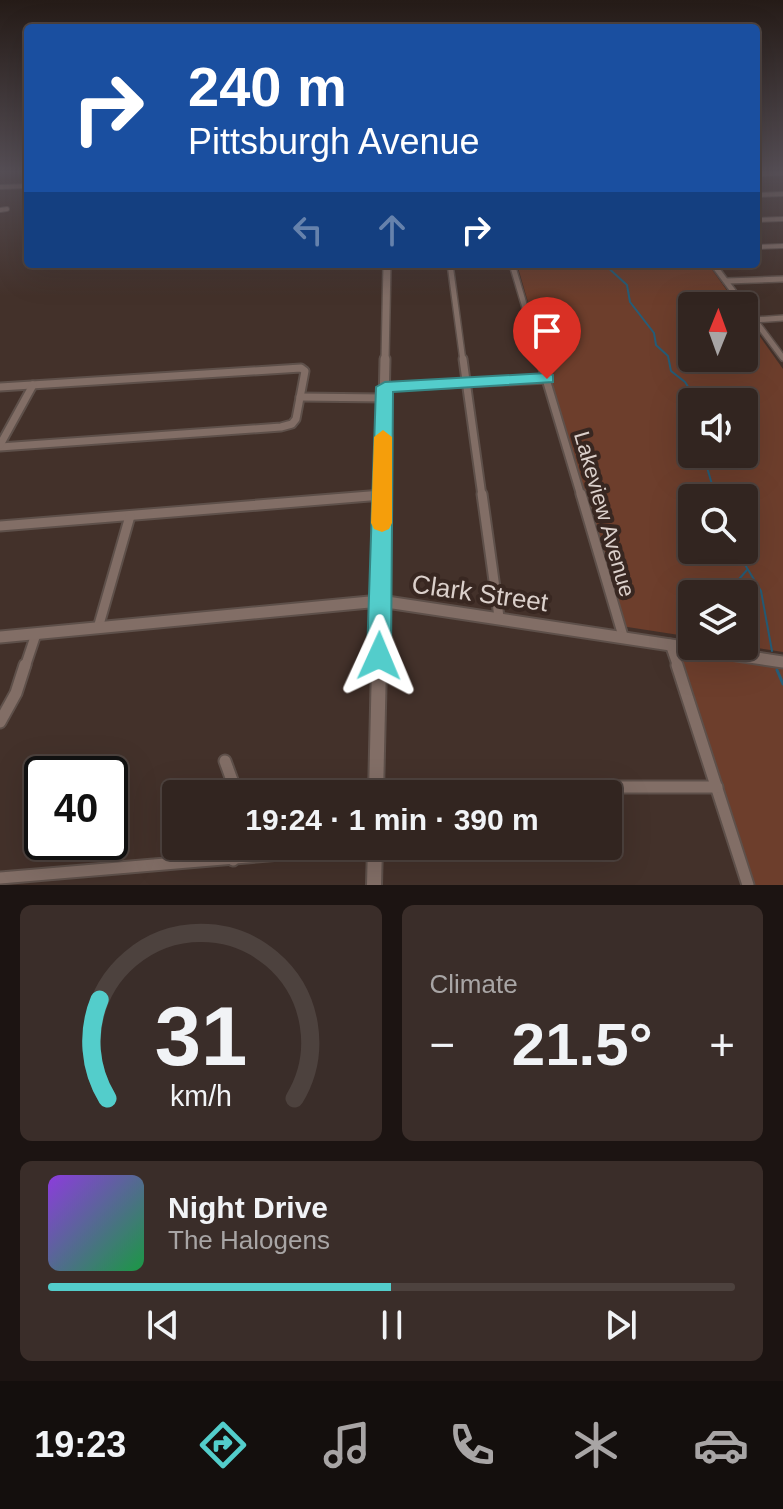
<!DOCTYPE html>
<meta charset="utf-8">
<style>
:root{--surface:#322520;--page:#3a2d29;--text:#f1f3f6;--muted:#a8a5a5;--line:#4d423e;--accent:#53cdcb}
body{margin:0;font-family:Arial,sans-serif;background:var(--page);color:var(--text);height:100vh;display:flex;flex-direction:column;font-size:30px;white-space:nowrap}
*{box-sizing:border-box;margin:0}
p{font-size:26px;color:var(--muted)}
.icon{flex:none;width:44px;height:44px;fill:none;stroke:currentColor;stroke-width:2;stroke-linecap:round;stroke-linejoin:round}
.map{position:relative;height:885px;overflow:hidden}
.drawer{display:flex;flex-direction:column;gap:20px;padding:20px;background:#1c1412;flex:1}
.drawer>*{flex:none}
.hud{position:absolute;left:24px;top:24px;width:736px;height:244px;border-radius:8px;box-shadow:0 8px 32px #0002,0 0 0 2px var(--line);background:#1a4fa0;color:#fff;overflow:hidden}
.needle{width:52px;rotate:1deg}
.buttons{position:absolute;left:678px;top:292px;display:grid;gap:16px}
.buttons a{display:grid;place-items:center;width:80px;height:80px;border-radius:8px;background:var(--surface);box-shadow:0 8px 32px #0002,0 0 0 2px var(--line);font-size:40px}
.speed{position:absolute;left:24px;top:756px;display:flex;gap:16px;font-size:40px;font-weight:700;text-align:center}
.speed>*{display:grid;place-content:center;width:104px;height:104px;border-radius:50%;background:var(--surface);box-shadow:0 8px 32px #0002,0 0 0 2px var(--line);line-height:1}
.speed .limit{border:4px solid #111;border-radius:12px;background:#fff;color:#111}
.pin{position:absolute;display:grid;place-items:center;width:68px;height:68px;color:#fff;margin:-82px -34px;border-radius:50% 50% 50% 0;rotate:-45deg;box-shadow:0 0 8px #0007}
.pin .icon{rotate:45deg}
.me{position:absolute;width:88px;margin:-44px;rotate:1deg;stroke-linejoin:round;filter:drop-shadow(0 0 6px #0008)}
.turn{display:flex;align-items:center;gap:28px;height:168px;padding:0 32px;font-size:36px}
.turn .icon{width:104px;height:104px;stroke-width:2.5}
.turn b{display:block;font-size:56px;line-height:68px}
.lanes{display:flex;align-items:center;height:76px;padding:0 32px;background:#0003;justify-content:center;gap:40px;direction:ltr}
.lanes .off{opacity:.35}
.big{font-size:60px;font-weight:700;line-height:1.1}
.drawer .tile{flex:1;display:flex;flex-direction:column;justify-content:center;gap:12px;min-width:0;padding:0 28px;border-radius:12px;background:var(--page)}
.drawer .dial{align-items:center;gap:0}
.dial svg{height:208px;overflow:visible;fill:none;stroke:var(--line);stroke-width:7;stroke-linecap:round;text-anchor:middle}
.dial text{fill:var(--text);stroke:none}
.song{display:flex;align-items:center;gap:24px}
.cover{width:96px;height:96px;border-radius:12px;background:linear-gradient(135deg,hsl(270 70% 55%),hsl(140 70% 35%))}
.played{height:8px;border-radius:4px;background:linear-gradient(90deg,var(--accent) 50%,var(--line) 50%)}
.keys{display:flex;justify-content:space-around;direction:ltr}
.heat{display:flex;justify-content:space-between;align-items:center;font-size:44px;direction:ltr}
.drawer .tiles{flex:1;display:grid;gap:20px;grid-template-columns:1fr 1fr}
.tile:last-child{grid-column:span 2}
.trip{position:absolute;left:162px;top:780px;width:460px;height:80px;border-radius:8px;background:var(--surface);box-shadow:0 8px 32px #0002,0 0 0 2px var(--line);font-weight:700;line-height:80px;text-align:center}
.tab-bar{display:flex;height:128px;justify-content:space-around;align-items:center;background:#140f0d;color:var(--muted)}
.tab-bar .icon{width:56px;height:56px}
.tab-bar .selected{color:var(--accent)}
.tab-bar b{font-size:36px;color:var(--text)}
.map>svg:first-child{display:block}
.green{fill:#6d3e2c;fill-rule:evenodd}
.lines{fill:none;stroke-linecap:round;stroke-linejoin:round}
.stream-far1{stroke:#255d78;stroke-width:2}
.stream{stroke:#255d78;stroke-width:3}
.minor-far4-casing{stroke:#5e504a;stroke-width:6}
.minor-far3-casing{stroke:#5e504a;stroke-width:8}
.minor-far2-casing{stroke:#5e504a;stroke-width:11}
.minor-far1-casing{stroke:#5e504a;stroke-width:13}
.minor-casing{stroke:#5e504a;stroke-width:15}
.tertiary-far3-casing{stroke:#5e504a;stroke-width:10}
.tertiary-far2-casing{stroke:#5e504a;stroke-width:13}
.tertiary-far1-casing{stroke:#5e504a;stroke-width:15}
.tertiary-casing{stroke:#5e504a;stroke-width:18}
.minor-far4{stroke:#826e66;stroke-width:4}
.minor-far3{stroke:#826e66;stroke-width:5}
.minor-far2{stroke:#826e66;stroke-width:7}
.minor-far1{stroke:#826e66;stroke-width:9}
.minor{stroke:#826e66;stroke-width:11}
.tertiary-far3{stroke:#826e66;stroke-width:7}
.tertiary-far2{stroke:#826e66;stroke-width:9}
.tertiary-far1{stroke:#826e66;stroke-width:11}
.tertiary{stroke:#826e66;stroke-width:14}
.route{fill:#53cdcb;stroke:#368584;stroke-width:2}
.slow{fill:#f59e0b}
.labels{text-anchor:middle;stroke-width:8;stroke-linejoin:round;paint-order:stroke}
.street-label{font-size:22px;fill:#dbd0cb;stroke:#382721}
.near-street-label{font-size:26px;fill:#dbd0cb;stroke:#382721}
</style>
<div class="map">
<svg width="783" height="885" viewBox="0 0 783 885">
<rect width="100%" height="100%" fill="#43312a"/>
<g class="green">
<path d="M517,264H708L738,306H692V358H744V314L783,369V652L744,646V594H692V637L621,626ZM692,402H744V454H692ZM692,498H744V550H692Z"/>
<polygon points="676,651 783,668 783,885 754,885"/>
</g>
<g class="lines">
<g class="stream-far1">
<polyline points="604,264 627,285 630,302 654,333 656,345 668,356 671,371 685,382 698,402"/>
<polyline points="711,454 706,464 716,498"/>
<polyline points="736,550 761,591 772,651"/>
<polyline points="726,594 747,570"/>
</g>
<polyline class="stream" points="777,670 783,684"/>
<defs>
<g id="minor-far4">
<polyline points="756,174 783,173"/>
<polyline points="0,187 28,186"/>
<polyline points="756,195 783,194"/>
<polyline points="0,210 7,209"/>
<polyline points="756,220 783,219"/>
<polyline points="756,247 783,246"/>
</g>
<g id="minor-far3">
<polyline points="246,264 251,264"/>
<polyline points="450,264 463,361"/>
<polyline points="512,264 541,361"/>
<polyline points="713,264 783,358"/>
<polyline points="726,281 783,279"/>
<polyline points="754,320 783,318"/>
</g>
<g id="minor-far2">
<polyline points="463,359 482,496"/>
<polyline points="540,359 581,496"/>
<polyline points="0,387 301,368 305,371 296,419 292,424 281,427 0,447"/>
<polyline points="385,387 547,379"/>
<polyline points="300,397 384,398"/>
<polyline points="0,445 33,385"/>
<polyline points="373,496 382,495"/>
</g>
<g id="minor-far1">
<polyline points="482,494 499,617"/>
<polyline points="581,494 623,636"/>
<polyline points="0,526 382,495"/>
<polyline points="98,628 130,516"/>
<polyline points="670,644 678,667"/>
<polyline points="25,667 36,634"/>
</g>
<g id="minor">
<polyline points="677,665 748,885"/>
<polyline points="0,722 16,693 25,665"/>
<polyline points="225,761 237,794"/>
<polyline points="599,787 717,787"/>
<polyline points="233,860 234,846"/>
<polyline points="0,878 375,846"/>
</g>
<polyline id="tertiary-far3" points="385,361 387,264"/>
<polyline id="tertiary-far2" points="382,496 385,359"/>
<g id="tertiary-far1">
<polyline points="0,637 380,601 783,662"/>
<polyline points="379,667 382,494"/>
</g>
<g id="tertiary">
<polyline points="376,794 379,665"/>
<polyline points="374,885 375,846"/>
</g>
</defs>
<use href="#minor-far4" class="minor-far4-casing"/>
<use href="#minor-far3" class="minor-far3-casing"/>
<use href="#minor-far2" class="minor-far2-casing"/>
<use href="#minor-far1" class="minor-far1-casing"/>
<use href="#minor" class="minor-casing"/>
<use href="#tertiary-far3" class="tertiary-far3-casing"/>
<use href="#tertiary-far2" class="tertiary-far2-casing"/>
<use href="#tertiary-far1" class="tertiary-far1-casing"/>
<use href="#tertiary" class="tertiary-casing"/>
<use href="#minor-far4" class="minor-far4"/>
<use href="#minor-far3" class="minor-far3"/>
<use href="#minor-far2" class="minor-far2"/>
<use href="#minor-far1" class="minor-far1"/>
<use href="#minor" class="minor"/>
<use href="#tertiary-far3" class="tertiary-far3"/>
<use href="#tertiary-far2" class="tertiary-far2"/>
<use href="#tertiary-far1" class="tertiary-far1"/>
<use href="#tertiary" class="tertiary"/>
</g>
<linearGradient id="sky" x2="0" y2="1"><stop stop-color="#251b17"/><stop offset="0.58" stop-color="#554e55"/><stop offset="1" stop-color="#554e55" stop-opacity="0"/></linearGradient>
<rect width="783" height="296" fill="url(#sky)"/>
<polygon class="route" points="547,373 553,375 553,382 393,392 391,656 388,665 379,668 370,665 367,656 376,387 385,382"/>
<polygon class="slow" points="383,430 392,437 392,523 389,529 382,532 374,529 371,523 374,437"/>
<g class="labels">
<g class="street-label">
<text transform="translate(605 514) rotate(74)" y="8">Lakeview Avenue</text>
</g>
<g class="near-street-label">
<text transform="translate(480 593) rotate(8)" y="9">Clark Street</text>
</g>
</g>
</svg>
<div class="buttons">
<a><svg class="needle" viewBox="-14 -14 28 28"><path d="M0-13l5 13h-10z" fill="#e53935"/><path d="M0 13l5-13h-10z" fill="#a8a5a5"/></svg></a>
<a><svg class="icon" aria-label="sound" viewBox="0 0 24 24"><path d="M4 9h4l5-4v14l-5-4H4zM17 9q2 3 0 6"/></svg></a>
<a><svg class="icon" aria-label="search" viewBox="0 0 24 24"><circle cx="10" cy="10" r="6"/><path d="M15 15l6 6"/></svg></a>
<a><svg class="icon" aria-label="layers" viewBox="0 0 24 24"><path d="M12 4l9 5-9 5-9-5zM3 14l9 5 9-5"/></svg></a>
</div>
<div class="speed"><div class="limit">40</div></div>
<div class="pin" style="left:547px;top:379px;background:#d93025"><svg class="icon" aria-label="arrive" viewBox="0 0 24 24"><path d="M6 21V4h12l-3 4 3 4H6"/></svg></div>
<svg class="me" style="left:379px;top:656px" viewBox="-20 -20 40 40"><path d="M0-17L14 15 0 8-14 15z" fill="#53cdcb" stroke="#fff" stroke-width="4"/></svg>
<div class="trip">19:24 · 1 min · 390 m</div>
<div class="hud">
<div class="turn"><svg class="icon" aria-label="right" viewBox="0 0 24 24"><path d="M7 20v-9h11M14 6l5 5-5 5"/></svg><div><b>240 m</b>Pittsburgh Avenue</div></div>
<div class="lanes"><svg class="icon off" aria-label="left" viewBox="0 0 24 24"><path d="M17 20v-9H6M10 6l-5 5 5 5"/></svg><svg class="icon off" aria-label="ahead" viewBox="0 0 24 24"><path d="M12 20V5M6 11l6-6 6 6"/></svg><svg class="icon" aria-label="right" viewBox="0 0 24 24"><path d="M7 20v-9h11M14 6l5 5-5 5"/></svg></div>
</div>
</div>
<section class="drawer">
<div class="tiles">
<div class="tile dial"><svg viewBox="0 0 100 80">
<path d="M14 69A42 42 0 1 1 86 69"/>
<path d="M14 69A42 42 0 0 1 11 31" stroke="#53cdcb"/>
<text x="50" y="56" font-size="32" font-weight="700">31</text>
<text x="50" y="72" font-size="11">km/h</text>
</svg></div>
<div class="tile"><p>Climate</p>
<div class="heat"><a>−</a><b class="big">21.5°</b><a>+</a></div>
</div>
<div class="tile">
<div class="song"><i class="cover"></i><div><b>Night Drive</b><p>The Halogens</p></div></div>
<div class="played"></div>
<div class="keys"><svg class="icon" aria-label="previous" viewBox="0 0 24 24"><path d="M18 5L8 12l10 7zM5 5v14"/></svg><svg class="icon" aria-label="pause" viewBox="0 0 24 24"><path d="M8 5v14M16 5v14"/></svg><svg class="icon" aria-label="next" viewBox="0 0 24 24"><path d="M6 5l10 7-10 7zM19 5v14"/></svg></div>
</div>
</div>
</section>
<nav class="tab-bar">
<b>19:23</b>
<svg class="icon selected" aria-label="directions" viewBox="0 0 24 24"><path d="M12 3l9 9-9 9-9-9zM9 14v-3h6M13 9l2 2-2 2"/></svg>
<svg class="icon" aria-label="music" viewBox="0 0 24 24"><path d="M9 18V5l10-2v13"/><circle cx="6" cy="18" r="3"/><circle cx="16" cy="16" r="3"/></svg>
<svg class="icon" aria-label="phone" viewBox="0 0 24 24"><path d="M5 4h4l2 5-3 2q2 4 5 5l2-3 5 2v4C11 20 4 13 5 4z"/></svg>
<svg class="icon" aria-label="climate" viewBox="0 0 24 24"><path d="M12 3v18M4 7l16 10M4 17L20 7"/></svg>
<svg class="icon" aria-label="car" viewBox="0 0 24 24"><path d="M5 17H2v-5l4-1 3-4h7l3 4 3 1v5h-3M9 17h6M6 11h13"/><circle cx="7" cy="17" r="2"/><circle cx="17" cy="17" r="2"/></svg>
</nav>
